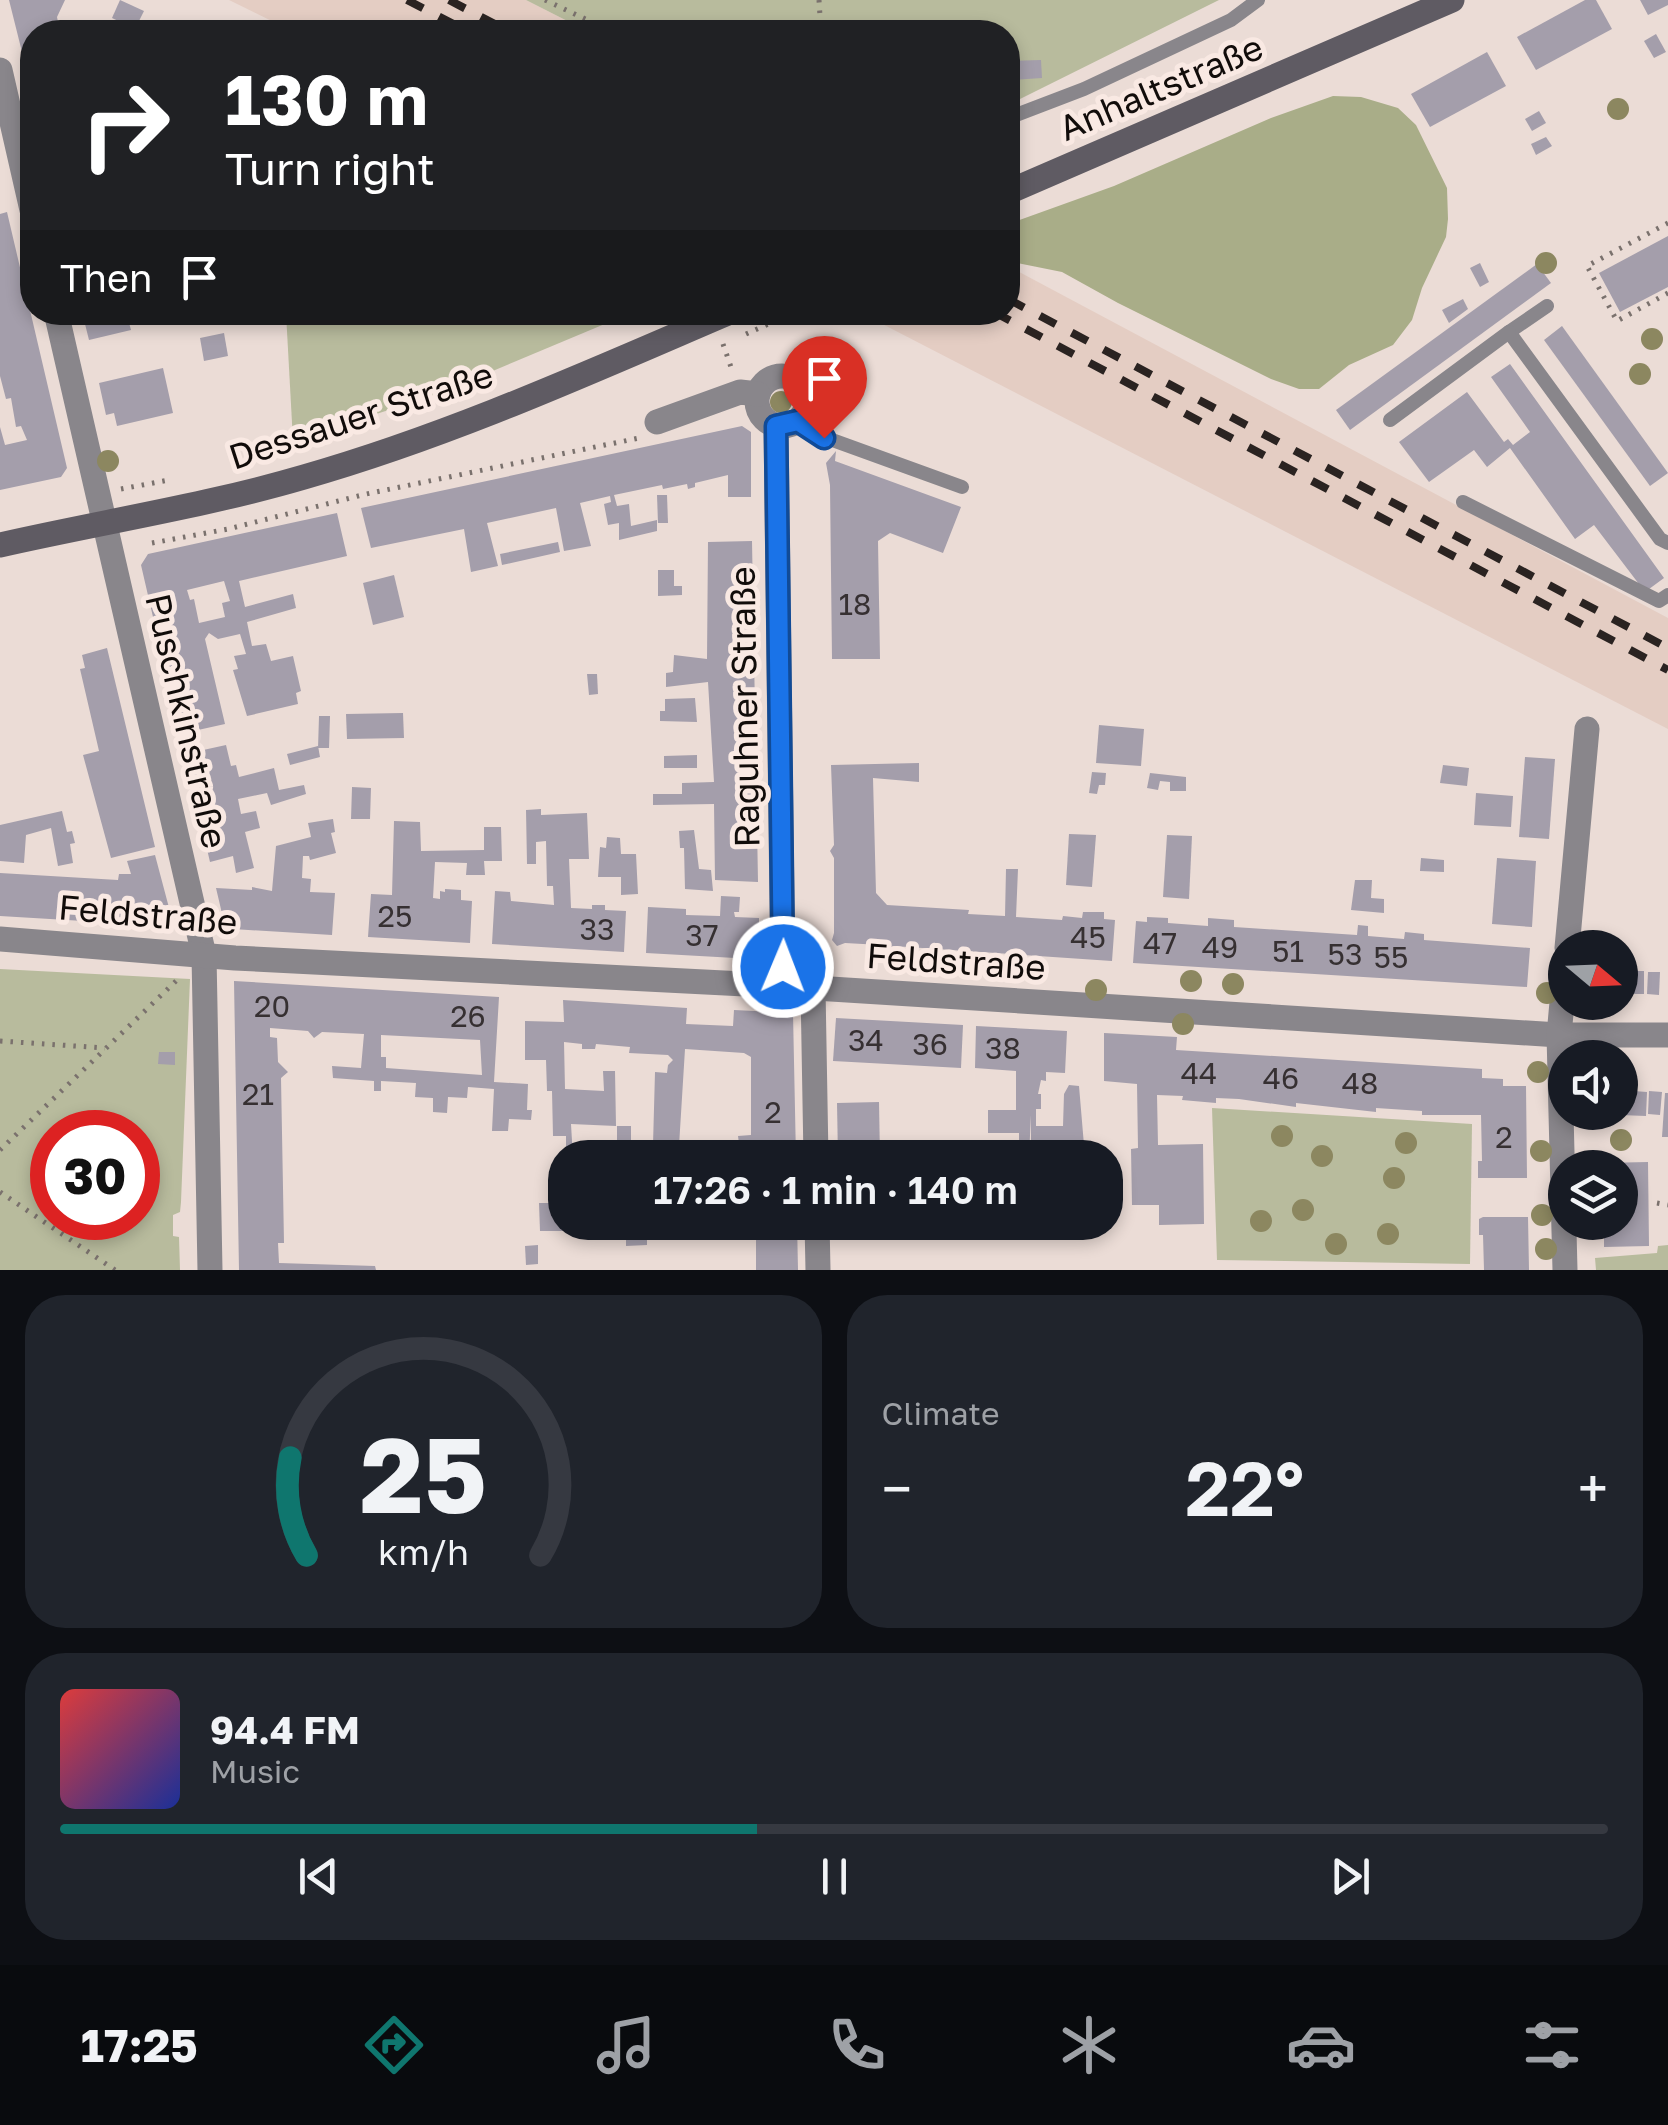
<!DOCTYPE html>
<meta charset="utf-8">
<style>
:root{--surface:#171b24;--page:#20242c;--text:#f1f3f6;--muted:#9ea1a6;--line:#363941;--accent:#0f766e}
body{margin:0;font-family:"Golos Text",sans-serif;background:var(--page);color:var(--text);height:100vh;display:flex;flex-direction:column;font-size:38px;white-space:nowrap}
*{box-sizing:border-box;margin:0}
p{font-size:32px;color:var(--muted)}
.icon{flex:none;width:55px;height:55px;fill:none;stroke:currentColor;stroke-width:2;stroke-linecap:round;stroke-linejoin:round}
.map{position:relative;height:1270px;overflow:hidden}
.details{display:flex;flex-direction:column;gap:25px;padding:25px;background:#0d0f14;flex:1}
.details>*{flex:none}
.top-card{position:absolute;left:20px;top:20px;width:1000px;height:305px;border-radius:40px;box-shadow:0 5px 15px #0003;background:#202124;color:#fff;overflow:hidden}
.needle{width:65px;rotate:109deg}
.tools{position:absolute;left:1548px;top:930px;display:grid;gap:20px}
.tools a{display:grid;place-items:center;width:90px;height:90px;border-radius:50%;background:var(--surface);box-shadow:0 5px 15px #0003;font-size:50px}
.speed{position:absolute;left:30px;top:1110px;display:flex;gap:20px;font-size:50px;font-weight:700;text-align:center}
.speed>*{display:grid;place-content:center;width:130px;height:130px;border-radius:50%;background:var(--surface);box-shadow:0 5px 15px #0003;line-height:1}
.speed .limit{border:15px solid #d22;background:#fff;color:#111}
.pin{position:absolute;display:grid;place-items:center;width:85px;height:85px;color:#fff;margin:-102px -42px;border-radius:50% 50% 50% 0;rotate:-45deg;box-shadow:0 0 10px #0007}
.pin .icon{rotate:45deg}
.me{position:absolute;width:110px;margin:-55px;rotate:1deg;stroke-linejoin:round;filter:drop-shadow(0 0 8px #0008)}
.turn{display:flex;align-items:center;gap:35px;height:210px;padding:0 40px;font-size:45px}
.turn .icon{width:130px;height:130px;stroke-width:2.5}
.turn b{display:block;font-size:70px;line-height:85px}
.then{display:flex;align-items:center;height:95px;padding:0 40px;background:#0003;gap:20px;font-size:38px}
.big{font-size:75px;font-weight:600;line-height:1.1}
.details .card{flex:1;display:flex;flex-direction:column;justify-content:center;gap:15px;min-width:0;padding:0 35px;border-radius:40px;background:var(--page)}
.details .dial{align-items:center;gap:0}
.dial svg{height:260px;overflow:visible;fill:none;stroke:var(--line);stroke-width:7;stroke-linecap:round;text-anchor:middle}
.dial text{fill:var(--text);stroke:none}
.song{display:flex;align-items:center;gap:30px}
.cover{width:120px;height:120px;border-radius:15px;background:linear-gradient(135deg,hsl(0 70% 55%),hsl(230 70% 35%))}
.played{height:10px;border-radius:5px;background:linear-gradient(90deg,var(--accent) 45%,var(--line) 45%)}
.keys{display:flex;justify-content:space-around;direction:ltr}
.heat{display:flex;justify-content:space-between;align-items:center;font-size:55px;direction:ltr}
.details .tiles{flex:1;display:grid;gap:25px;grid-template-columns:1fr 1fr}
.card:last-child{grid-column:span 2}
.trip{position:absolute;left:548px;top:1140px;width:575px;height:100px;border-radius:40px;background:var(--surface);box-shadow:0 5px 15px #0003;font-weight:600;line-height:100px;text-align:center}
.tabs{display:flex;height:160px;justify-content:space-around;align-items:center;background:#090b0e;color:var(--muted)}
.tabs .icon{width:70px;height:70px}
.tabs .selected{color:var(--accent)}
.tabs b{font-size:45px;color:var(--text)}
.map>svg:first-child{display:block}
.built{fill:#e4cdc3}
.green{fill:#b8bb9d;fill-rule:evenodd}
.forest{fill:#a9ad88}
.building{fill:#a49eab;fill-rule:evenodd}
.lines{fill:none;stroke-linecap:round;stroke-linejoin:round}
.path{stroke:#7a716d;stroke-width:5;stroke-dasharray:2.5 8;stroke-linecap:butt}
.lane{stroke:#89868b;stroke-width:14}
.street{stroke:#89868b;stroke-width:25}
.secondary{stroke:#5f5b63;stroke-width:25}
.rail{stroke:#2a2321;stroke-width:8;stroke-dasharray:18 18;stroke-linecap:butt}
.tree{fill:#8c8760}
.route-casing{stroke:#114b97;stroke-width:25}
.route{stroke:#1a73e8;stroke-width:18}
.labels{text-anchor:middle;stroke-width:10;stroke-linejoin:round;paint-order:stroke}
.number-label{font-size:30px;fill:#363032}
.street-label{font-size:35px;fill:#110c0a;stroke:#f9e9e3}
</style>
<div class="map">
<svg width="1668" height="1270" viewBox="0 0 1668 1270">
<rect width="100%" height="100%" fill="#ebdcd6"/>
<g class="built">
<polygon points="229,0 526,0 589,32 294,32"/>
<polygon points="1008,266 1668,618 1668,729 861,313 1008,312"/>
</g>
<g class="green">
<polygon points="526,0 1219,0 1008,105 1008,32 589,32"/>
<polygon points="286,313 286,312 631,313 438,394 293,441"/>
<path d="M0,969L190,979L181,1202L180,1212L173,1215V1236L179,1237L180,1270H0ZM52,1132H138V1218H52Z"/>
<polygon points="1212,1108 1472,1124 1470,1264 1217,1260"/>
<polygon points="1668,1245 1668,1270 1596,1270 1595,1258 1657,1253 1658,1246"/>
</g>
<polygon class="forest" points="1333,96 1361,97 1398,108 1416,125 1447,188 1448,219 1446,237 1422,288 1412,320 1393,345 1349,365 1319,389 1299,389 1271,379 1118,303 1062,272 1008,261 1008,224 1114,186 1271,118"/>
<g class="building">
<polygon points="9,0 65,0 57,17 60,32 32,32 32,50 22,52"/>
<polygon points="120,0 144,11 135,29 112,18"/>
<polygon points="1585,0 1596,0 1612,29 1536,70 1517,37"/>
<polygon points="1640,0 1668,0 1668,5 1648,15"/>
<polygon points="1656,34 1666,52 1654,58 1644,41"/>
<polygon points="1487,52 1506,86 1430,127 1411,94"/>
<polygon points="1041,60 1042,78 1012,80 1011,61"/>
<polygon points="1539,111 1546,123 1532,131 1525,119"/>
<polygon points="1546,137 1552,146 1536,155 1531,144"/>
<polygon points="7,212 67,468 61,477 0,490 0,427 5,445 27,440 21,426 16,427 11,398 6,399 0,376 0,214"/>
<polygon points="1668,236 1668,287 1620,312 1599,273"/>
<polygon points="1480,263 1489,282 1480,287 1470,268"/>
<polygon points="1537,264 1551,283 1350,430 1336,410"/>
<polygon points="1463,299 1468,309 1449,323 1442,310"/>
<polygon points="82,312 126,312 131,330 89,340"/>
<polygon points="1562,326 1668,473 1650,486 1544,340"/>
<polygon points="224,333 228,356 204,361 200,338"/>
<polygon points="1510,364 1664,578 1645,592 1594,525 1575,539 1510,448 1487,467 1474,450 1429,482 1399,442 1467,392 1504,442 1508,439 1513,445 1530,432 1491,377"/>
<polygon points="163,368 173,413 117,426 114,413 106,415 99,383"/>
<polygon points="742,426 751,432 751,497 728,497 728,475 695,483 695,487 688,489 687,484 663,489 662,485 614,495 617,506 629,504 631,526 657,520 657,531 619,540 619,523 608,525 604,504 611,502 610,496 580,503 591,546 564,551 556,508 487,523 498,566 471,572 464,529 371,548 361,508"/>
<polygon points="836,451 835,461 961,507 943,553 890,533 878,541 880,659 832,659 830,485 826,463"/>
<polygon points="657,495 667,495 668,523 658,523"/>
<path d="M337,513L347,556L239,581L245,607L293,594L296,608L247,622L252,646L266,644L271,661L293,656L301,691L296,693L298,704L247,716L233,670L238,669L234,656L246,654L240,634L218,639L209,633L205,639L225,724L180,734L141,565L148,554ZM224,581L230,601L222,603L225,617L199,623L194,599L190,600L187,590Z"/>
<polygon points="752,541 758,882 715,880 714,804 653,805 653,794 682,794 682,783 714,782 708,682 666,687 666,673 673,672 674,655 707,659 708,542"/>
<polygon points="558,542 560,552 502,565 500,554"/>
<polygon points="658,570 674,570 674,586 682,586 682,595 658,596"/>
<polygon points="394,575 404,617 373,625 363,583"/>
<polygon points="107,648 155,847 111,858 83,755 99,751 80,669 85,668 82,655"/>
<polygon points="587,674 597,674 598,694 589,695"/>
<polygon points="695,698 697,722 660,721 660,711 665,711 665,699"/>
<polygon points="403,713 404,738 347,739 346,714"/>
<polygon points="319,716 330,716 329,748 318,748"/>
<polygon points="1099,725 1144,729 1141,766 1096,763"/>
<polygon points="226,745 231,766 236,765 239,777 274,768 279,790 304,785 306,794 271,805 267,793 238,799 241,814 256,811 260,828 245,832 254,868 236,873 233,856 210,862 185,754"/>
<polygon points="318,746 320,757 290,765 287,754"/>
<polygon points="697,755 697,768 664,768 664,756"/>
<polygon points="1525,757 1555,759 1549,839 1519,837"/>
<polygon points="919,763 919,782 873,778 876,893 887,905 969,910 968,914 1005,916 1006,869 1018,869 1016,917 1062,920 1063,916 1082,918 1083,912 1104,912 1104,919 1115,920 1112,961 893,946 887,949 881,945 845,943 837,946 832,940 834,933 834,858 830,851 834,845 831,765"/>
<polygon points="1443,765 1469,768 1467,786 1440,783"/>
<polygon points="1092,772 1106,773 1105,785 1099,785 1097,794 1089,793"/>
<polygon points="1150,773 1186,777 1186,791 1170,791 1170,782 1160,781 1158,790 1147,788"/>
<polygon points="352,787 371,788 370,819 351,819"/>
<polygon points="1476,793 1513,796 1511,827 1474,825"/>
<polygon points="541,809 541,815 587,813 589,859 569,859 571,908 592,909 592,905 605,905 605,910 626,911 624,952 492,944 495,891 510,892 511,901 554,905 553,886 547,886 546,841 536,842 536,864 527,864 526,810"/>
<polygon points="62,811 67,832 72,831 75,843 70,844 73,863 58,866 51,828 26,835 24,863 0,861 0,825"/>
<polygon points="333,819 335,832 331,833 336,853 310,860 309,856 303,856 302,878 311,879 310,892 335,893 332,935 233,929 224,922 216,888 252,890 252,887 272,891 276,846 311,837 308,823"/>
<polygon points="394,821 420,822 421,851 484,850 484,827 501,827 502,861 484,861 485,875 466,875 467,863 435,862 433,898 440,899 440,891 445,892 445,889 461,890 461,900 472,901 470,943 368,937 371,894 392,895"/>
<polygon points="694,830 699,869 711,870 713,891 685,889 684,848 680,848 679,831"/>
<polygon points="1069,834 1096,835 1092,887 1066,885"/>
<polygon points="1167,835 1192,836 1189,899 1163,897"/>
<polygon points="607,837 620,838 621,854 636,854 638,894 621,895 621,877 598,877 600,847 606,848"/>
<polygon points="155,855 172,919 167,926 0,916 0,873 118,880 119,874 131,874 127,861"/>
<polygon points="1421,858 1444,860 1444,872 1420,871"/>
<polygon points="1497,858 1536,861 1532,927 1492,924"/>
<polygon points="1355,880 1372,880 1371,898 1384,899 1384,913 1351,910"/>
<polygon points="721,896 740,897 739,912 734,912 735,917 759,918 759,953 753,959 646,953 648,907 686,909 686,915 720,916"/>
<polygon points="1147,917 1168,918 1168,923 1208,926 1208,918 1234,920 1234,927 1357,935 1358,925 1368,926 1368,936 1404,939 1405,932 1424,934 1424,940 1530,948 1527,987 1133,963 1136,921 1147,922"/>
<polygon points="1620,971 1629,971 1628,994 1620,994"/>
<rect x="1632" y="971" width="12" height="23"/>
<polygon points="1648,972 1660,972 1659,995 1647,994"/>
<path d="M234,981L499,997L494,1082L528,1084L527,1110H532L531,1120L509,1119L508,1131H492L494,1089L468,1087L467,1098L448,1097L447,1113L433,1112V1098L415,1097L416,1083L381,1081V1091H374V1081L333,1078L332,1066L361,1068L364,1034L322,1032L314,1038L308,1031L270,1028V1037L277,1038L278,1062L288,1072L281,1078L284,1243H278L279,1263L375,1266L376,1270H239ZM381,1035L480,1040L482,1075L386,1068V1057H381Z"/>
<polygon points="563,1000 687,1008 686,1024 733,1026 734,1010 793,1013 796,1158 754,1158 754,1151 740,1151 738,1136 751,1135 751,1057 744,1053 685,1049 679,1146 653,1145 655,1072 667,1073 668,1065 673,1060 668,1055 629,1053 630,1047 596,1044 595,1049 582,1049 582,1044 564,1042 565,1089 604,1091 603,1071 615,1071 616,1126 571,1124 573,1158 566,1158 566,1136 553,1136 552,1091 547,1091 546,1060 525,1060 525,1021 564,1022"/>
<polygon points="836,1018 963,1025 961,1068 833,1061"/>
<polygon points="976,1026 1067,1031 1065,1073 1046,1072 1046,1081 1041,1080 1038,1094 1041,1094 1041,1109 1036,1109 1036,1126 1063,1126 1064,1094 1069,1085 1079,1086 1085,1157 1031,1158 1031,1115 1029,1156 1019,1156 1019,1133 988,1133 988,1110 1016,1110 1016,1071 975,1068"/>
<polygon points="1104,1033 1177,1037 1176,1050 1482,1069 1482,1078 1503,1079 1503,1086 1526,1086 1527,1178 1478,1178 1478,1161 1482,1161 1481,1115 1422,1115 1422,1111 1376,1108 1376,1112 1296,1103 1296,1107 1239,1099 1216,1098 1216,1103 1182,1100 1183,1096 1157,1095 1158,1145 1203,1144 1204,1224 1159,1225 1159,1205 1132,1205 1131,1149 1138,1148 1137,1084 1104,1081"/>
<polygon points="159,1052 175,1052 175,1065 158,1064"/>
<polygon points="1620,1090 1647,1092 1646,1116 1620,1115"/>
<polygon points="1649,1091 1662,1092 1660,1115 1648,1114"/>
<polygon points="1665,1093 1668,1093 1668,1137 1662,1137"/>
<polygon points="879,1102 880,1158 838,1158 837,1103"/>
<rect x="617" y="1126" width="14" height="29"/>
<polygon points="1648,1162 1649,1246 1604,1247 1604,1222 1620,1222 1620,1168 1602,1168 1602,1163"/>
<polygon points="539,1203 565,1203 567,1231 540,1231"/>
<polygon points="1483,1217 1528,1217 1529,1270 1484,1270 1483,1235 1479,1235 1479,1219"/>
<polygon points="756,1222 797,1222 798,1270 756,1270"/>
<polygon points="839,1222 881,1222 881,1231 839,1232"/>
<polygon points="647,1225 647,1245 626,1246 626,1226"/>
<polygon points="538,1245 538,1264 526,1265 525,1246"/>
</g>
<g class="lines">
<g class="path">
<polyline points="545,0 613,32"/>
<polyline points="819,0 821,32"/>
<polyline points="1668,223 1587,266 1617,321 1668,293"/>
<polyline points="746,334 795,312"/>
<polyline points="723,344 732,370"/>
<polyline points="121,489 169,480"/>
<polyline points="152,543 228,529 366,494 639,438"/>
<polyline points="0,1041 105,1048"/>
<polyline points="0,1150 176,981"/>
<polyline points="0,1192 115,1270"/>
<polyline points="1657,1203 1668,1205"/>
</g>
<g class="lane">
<polyline points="1008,118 1084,89 1231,20 1258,0"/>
<polyline points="1547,306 1509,332 1660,539 1668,543"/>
<polyline points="1390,420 1509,332"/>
<polyline points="798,421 813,433 962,487"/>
<polyline points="1463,502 1659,601 1668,595"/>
</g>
<g class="street">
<polyline points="0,70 32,210"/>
<polyline points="56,312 204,955 210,1270"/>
<circle cx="782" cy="401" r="25"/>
<polyline points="657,422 740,392 758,394"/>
<polyline points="776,426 783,986"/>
<polyline points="0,939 235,958 783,986 1559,1035 1668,1035"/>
<polyline points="1567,948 1587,729"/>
<polyline points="813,988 816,1158"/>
<polyline points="817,1222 818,1270"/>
<polyline points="1565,1270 1559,1035 1565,970"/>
</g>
<g class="secondary">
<polyline points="1008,192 1452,0"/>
<path d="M0,545C101,522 205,506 304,477C451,435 590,372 730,312"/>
</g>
<g class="rail">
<polyline points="407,0 469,32"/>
<polyline points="449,0 510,32"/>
<polyline points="1008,299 1668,648"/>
<polyline points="994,312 1668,670"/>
</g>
</g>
<g class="tree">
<circle cx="1618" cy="109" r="11"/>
<circle cx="1546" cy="263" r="11"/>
<circle cx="1652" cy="339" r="11"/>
<circle cx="1640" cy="374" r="11"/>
<circle cx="781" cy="402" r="11"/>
<circle cx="108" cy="461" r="11"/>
<circle cx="1191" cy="981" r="11"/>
<circle cx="1233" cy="984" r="11"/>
<circle cx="1096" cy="990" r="11"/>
<circle cx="1547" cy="993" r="11"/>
<circle cx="1183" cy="1024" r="11"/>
<circle cx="1538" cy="1072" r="11"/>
<circle cx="1282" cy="1136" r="11"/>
<circle cx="1621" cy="1140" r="11"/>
<circle cx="1406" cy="1143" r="11"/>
<circle cx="1541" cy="1151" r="11"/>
<circle cx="1322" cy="1156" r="11"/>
<circle cx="1394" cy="1178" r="11"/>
<circle cx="1303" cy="1210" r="11"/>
<circle cx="1542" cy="1215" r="11"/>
<circle cx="1261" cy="1221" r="11"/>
<circle cx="1388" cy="1234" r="11"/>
<circle cx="1336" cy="1244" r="11"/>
<circle cx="1546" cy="1249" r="11"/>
</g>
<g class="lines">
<defs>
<polyline id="route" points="783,967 776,426 798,421 824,438"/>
</defs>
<use href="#route" class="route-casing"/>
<use href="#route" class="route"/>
</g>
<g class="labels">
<g class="number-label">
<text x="855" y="615">18</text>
<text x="395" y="927">25</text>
<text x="597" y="940">33</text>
<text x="702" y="946">37</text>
<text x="1088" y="948">45</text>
<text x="1160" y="954">47</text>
<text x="1220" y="958">49</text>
<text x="1288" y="962">51</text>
<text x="1345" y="965">53</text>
<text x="1391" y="968">55</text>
<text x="272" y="1017">20</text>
<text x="468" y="1027">26</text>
<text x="866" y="1051">34</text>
<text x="930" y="1055">36</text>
<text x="1003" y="1059">38</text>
<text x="1199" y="1084">44</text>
<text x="1281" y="1089">46</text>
<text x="1360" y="1094">48</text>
<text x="258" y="1105">21</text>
<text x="773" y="1123">2</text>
<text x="1504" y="1148">2</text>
</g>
<g class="street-label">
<text transform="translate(1161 88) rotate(-23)" y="12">Anhaltstraße</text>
<text transform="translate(361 416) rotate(-18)" y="12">Dessauer Straße</text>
<text transform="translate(745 707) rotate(-91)" y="12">Raguhner Straße</text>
<text transform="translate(186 721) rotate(77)" y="12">Puschkinstraße</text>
<text transform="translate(148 915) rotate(5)" y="12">Feldstraße</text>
<text transform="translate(956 962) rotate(4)" y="12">Feldstraße</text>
</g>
</g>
</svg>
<div class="tools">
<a><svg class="needle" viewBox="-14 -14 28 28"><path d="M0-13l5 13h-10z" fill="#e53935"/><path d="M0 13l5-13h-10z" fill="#9ea1a6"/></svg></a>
<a><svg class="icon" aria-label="sound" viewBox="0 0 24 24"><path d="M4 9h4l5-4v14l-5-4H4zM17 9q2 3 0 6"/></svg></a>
<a><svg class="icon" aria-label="layers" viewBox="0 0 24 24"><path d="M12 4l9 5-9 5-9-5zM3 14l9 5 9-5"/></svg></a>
</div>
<div class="speed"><div class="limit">30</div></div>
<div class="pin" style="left:824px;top:438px;background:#d93025"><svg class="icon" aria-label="arrive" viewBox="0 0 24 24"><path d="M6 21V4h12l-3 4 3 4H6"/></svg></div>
<svg class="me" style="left:783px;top:967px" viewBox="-20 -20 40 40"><circle r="17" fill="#1a73e8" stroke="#fff" stroke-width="3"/><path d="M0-11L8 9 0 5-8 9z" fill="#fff"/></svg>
<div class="trip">17:26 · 1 min · 140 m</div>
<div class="top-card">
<div class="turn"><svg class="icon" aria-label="right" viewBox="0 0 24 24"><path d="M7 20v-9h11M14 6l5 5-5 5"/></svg><div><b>130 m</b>Turn right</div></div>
<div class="then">Then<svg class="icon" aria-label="arrive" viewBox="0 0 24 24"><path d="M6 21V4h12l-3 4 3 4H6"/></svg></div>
</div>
</div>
<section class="details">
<div class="tiles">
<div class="card dial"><svg viewBox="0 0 100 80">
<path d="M14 69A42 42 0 1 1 86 69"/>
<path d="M14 69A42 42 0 0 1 9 39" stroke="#0f766e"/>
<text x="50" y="56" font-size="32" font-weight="700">25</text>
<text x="50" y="72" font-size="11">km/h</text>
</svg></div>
<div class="card"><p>Climate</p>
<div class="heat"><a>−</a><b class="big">22°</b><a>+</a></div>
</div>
<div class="card">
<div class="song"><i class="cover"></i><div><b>94.4 FM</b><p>Music</p></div></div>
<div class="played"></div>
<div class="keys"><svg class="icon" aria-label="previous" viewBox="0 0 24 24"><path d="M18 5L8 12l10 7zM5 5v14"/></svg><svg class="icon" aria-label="pause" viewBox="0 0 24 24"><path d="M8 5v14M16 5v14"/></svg><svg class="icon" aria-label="next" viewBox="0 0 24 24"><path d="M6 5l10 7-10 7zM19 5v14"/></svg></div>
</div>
</div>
</section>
<nav class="tabs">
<b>17:25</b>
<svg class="icon selected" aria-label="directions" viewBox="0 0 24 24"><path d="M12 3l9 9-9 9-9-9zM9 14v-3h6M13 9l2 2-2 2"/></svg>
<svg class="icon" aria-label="music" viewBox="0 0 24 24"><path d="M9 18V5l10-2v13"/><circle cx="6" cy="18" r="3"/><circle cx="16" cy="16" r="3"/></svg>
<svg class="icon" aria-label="phone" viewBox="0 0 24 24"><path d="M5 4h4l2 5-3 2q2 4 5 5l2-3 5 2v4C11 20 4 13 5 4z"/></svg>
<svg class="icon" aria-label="climate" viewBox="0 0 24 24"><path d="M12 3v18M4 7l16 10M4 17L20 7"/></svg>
<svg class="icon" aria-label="car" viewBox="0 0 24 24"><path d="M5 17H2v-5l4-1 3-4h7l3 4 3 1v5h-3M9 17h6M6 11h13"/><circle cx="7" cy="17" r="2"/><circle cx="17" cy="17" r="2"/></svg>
<svg class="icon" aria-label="filters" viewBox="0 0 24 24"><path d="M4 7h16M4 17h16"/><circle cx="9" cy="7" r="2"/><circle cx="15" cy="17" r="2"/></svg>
</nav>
